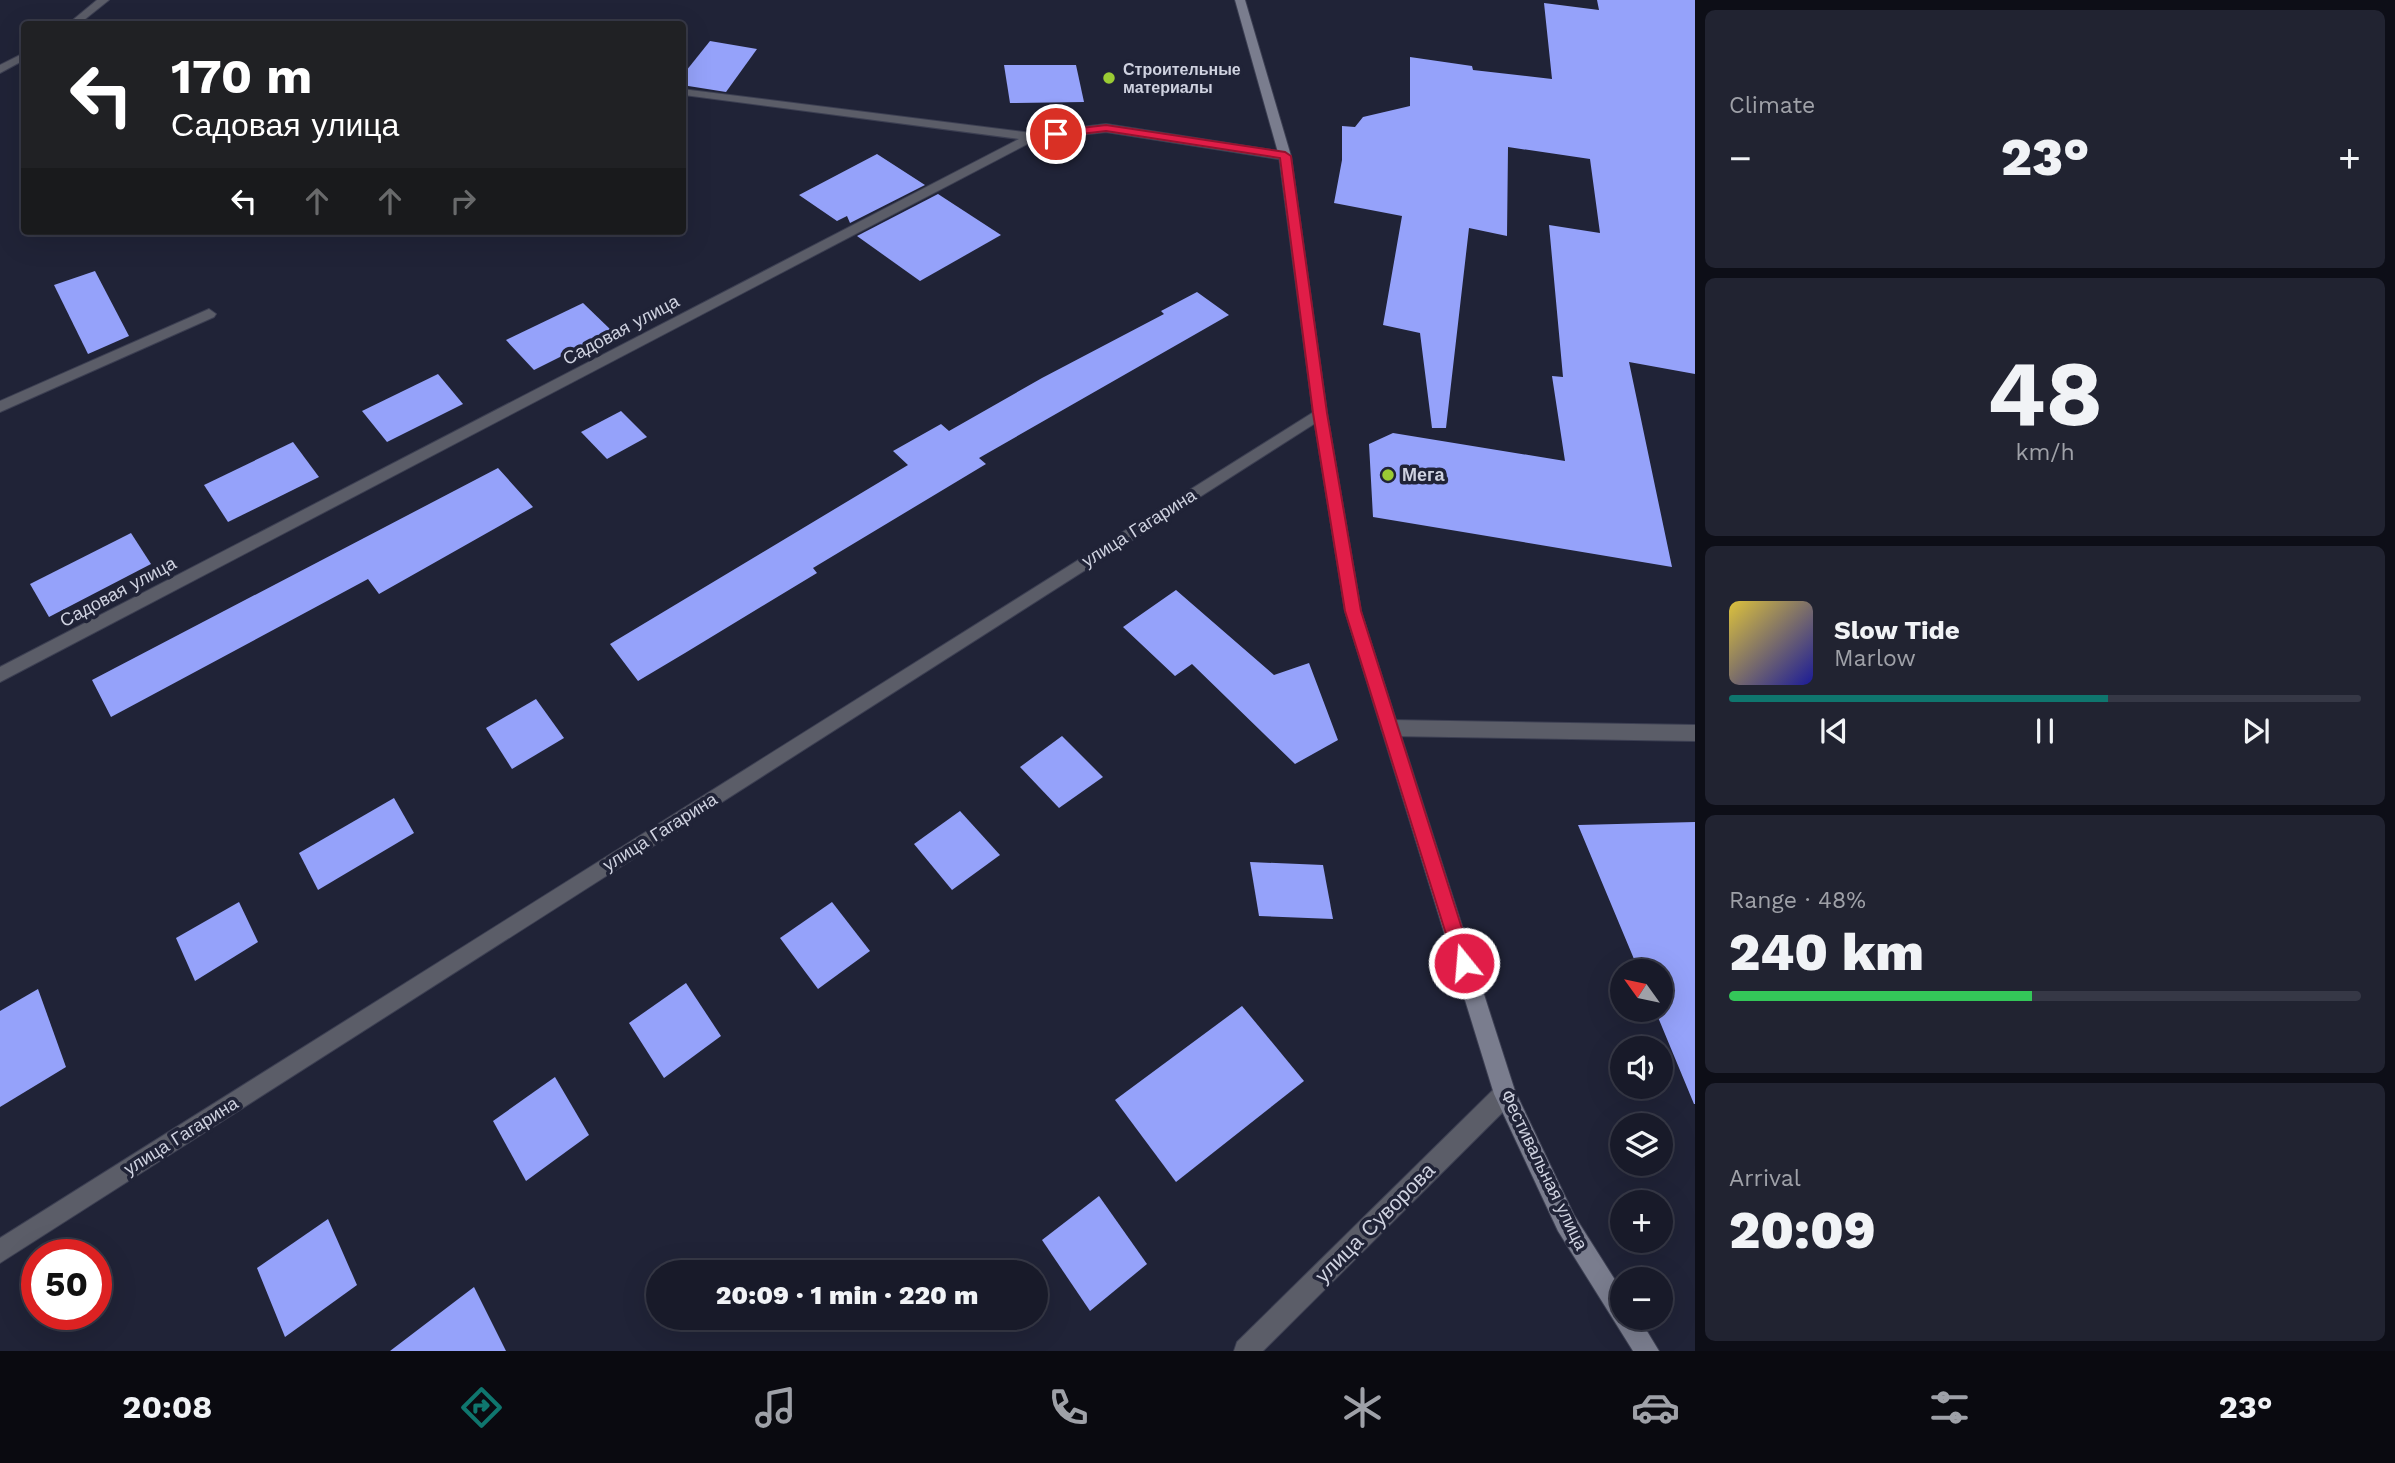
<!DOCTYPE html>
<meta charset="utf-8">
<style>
:root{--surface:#181a29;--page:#212331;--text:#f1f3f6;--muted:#9fa1a8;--line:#363846;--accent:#0f766e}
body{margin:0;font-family:"Work Sans",sans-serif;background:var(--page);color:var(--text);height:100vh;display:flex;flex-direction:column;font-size:26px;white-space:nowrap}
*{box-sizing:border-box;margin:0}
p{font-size:23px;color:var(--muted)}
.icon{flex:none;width:38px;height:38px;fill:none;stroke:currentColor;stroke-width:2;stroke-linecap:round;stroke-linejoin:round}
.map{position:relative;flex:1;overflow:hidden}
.panel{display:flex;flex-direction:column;gap:10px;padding:10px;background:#0d0e17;width:700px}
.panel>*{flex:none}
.hud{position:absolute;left:21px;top:21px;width:665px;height:214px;border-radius:7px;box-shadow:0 7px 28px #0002,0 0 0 2px var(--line);background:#202124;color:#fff;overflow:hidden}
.needle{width:46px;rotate:303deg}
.buttons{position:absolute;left:1610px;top:959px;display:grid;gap:14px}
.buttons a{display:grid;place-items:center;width:63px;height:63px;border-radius:50%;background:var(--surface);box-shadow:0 7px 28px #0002,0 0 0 2px var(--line);font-size:35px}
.speed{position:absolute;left:21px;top:1239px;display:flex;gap:14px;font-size:35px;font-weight:700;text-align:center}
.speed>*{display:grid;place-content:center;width:91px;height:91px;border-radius:50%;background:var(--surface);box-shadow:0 7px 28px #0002,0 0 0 2px var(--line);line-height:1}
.speed .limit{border:10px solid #d22;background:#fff;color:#111}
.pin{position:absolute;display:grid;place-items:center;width:60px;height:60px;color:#fff;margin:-30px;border:4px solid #fff;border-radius:50%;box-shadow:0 2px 7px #0007}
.me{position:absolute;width:77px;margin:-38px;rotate:343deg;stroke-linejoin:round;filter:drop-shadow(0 0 5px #0008)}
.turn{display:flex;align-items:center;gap:24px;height:147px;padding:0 35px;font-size:32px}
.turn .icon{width:91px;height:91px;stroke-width:2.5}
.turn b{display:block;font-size:49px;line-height:60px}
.lanes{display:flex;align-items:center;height:66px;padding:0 35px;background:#0003;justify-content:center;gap:35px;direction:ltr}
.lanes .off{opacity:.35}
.big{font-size:52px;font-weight:800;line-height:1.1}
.panel .card{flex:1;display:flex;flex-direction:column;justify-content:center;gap:10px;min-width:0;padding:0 24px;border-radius:10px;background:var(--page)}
.panel .dial{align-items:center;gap:0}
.dial b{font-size:91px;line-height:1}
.song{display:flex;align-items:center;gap:21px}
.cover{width:84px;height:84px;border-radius:10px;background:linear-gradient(135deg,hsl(50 70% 55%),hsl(240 70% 35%))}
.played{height:7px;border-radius:4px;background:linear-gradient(90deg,var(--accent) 60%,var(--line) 60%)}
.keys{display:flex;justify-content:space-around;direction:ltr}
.heat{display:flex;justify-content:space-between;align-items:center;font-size:38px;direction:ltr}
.charge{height:10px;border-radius:5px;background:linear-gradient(90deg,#34c759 48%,var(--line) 0)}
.trip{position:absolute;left:646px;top:1260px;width:402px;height:70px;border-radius:35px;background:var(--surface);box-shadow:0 7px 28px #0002,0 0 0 2px var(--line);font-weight:800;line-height:70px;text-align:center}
.menu{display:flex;height:112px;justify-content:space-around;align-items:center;background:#0a0a10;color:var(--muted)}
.menu .icon{width:49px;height:49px}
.menu .on{color:var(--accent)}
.menu b{font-size:32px;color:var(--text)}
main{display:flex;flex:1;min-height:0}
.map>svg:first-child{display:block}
.building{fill:#95a2fa}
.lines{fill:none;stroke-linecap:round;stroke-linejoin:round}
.service-casing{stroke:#3c3f52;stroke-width:2}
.minor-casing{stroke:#3c3f52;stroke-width:2}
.secondary-casing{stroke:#3c3f52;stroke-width:2}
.service{fill:#5b5d68;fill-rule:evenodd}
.minor{fill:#5b5d68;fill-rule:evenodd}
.secondary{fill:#7a7d8e;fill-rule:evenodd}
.route{fill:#e11d48;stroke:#92132f;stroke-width:2}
.poi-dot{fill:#9acb34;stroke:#202337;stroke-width:2.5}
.labels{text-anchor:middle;stroke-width:7;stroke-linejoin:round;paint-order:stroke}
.far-poi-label{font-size:16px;font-weight:bold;fill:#cfd2e0;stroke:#202337;text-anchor:start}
.street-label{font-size:18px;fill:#cfd2e0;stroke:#202337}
.poi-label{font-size:18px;font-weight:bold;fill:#cfd2e0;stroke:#202337;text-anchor:start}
.near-street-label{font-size:21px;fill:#cfd2e0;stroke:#202337}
</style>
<main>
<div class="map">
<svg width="1695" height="1351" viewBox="0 0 1695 1351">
<rect width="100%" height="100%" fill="#202337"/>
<g class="building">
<polygon points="1597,0 1695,0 1695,374 1629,362 1672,567 1373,517 1369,444 1393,433 1565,461 1552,376 1563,377 1549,225 1600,233 1590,159 1508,147 1507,236 1469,228 1446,428 1432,428 1420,333 1383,325 1402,216 1334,203 1342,160 1342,126 1355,127 1363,117 1410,106 1410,57 1472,66 1473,70 1552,79 1544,3 1599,10"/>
<polygon points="710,41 757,49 726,92 682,85 682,76"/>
<polygon points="1004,65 1076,65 1084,102 1010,103"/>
<polygon points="877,154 925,185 850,223 847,216 837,221 799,195"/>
<polygon points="938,194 1001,235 920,281 857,236"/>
<polygon points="95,271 129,336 88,354 54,285"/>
<polygon points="1197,292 1229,315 979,458 986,464 813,568 817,573 685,653 638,681 610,644 908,465 893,451 941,424 949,431 1042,378 1164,314 1161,311"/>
<polygon points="583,303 612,331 534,370 506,340"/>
<polygon points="438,374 463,404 387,442 362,411"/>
<polygon points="621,411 647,437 607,459 581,432"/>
<polygon points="293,442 319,477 228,522 204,485"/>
<polygon points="498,468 533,507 379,594 368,579 111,717 92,680"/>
<polygon points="131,533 151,564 49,617 30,584"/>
<polygon points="1176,590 1274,675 1309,663 1338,740 1295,764 1192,664 1175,676 1123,627"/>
<polygon points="536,699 564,738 512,769 486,728"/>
<polygon points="1062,736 1103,777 1059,808 1020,767"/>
<polygon points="394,798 414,833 318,890 299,853"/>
<polygon points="960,811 1000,855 952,890 914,844"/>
<polygon points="1695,822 1695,1104 1694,1104 1655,1010 1661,1010 1661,971 1639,971 1578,825"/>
<polygon points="1250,862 1323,865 1333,919 1259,916"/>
<polygon points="239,902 258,942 195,981 176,938"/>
<polygon points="832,902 870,951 818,989 780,938"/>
<polygon points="686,983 721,1036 664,1078 629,1023"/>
<polygon points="38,989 66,1067 0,1107 0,1011"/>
<polygon points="1242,1006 1304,1081 1176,1182 1115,1100"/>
<polygon points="555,1077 589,1135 526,1181 493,1121"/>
<polygon points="1099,1196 1147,1264 1090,1311 1042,1240"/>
<polygon points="328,1219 357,1285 285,1337 257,1268"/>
<polygon points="474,1287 506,1351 390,1351"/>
</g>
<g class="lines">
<defs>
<g id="service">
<polygon points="209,309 216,314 214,317 0,412 0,401"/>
<polygon points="1390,720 1695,725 1695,741 1390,736 1384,734 1381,728 1384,722"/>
</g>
<g id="minor">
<polygon points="97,0 109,0 79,24 68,24"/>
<polygon points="24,53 24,60 0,73 0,65"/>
<polygon points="682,89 1032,133 1106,124 1285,152 1291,156 1285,160 1106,132 1035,140 0,682 0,667 1019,139 684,95"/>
<polygon points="1320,408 1327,413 1325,417 0,1263 0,1238"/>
<polygon points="1505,1083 1513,1086 1516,1094 1513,1102 1263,1351 1234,1351 1237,1342 1497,1086"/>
</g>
<polygon id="secondary" points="1235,0 1245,0 1291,156 1327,413 1361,611 1515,1091 1574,1215 1622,1291 1622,1318 1639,1318 1659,1351 1633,1351 1558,1231 1494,1094 1345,611 1313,413 1279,156"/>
</defs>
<use href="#service" class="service-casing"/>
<use href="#minor" class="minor-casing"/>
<use href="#secondary" class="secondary-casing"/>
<use href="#service" class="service"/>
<use href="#minor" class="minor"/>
<use href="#secondary" class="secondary"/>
</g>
<polygon class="route" points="1106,125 1285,152 1291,156 1327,413 1361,611 1473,963 1471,970 1464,972 1457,970 1455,963 1345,611 1313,413 1280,158 1106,131 1056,137 1051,134 1056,131"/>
<g class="poi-dot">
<circle cx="1109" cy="78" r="7"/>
<circle cx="1388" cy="475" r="7"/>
</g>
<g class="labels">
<g class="far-poi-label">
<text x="1123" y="75">Строительные<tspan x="1123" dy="18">материалы</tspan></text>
</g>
<g class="street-label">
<text transform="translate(621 330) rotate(-28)" y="6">Садовая улица</text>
<text transform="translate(1139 528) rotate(-32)" y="6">улица Гагарина</text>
<text transform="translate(118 592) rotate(-28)" y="6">Садовая улица</text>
<text transform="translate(660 832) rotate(-32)" y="6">улица Гагарина</text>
<text transform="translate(181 1136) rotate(-32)" y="6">улица Гагарина</text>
<text transform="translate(1544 1170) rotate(64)" y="6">Фестивальная улица</text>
</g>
<g class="poi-label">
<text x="1402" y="481">Мега</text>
</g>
<g class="near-street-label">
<text transform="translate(1375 1223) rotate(-45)" y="7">улица Суворова</text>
</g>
</g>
</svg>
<div class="buttons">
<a><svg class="needle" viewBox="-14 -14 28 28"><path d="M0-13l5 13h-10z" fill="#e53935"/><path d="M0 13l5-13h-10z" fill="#9fa1a8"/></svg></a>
<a><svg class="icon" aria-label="sound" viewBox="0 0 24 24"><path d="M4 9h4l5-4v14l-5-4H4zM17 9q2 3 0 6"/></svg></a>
<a><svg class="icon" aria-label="layers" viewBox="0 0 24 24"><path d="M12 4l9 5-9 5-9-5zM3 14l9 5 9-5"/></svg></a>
<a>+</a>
<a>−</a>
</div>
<div class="speed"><div class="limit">50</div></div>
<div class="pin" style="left:1056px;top:134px;background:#d93025"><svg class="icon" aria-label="arrive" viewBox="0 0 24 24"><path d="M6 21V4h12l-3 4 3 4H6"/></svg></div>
<svg class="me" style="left:1464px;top:963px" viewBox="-20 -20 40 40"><circle r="17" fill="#e11d48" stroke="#fff" stroke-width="3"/><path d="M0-11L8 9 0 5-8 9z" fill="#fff"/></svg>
<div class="trip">20:09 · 1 min · 220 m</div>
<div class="hud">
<div class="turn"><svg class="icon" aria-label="left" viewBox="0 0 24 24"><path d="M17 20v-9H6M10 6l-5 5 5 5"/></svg><div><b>170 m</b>Садовая улица</div></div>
<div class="lanes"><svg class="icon" aria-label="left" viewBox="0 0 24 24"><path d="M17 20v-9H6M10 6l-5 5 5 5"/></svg><svg class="icon off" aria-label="ahead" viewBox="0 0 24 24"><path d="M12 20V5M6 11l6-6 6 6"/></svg><svg class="icon off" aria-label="ahead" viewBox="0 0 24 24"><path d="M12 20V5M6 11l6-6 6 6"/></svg><svg class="icon off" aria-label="right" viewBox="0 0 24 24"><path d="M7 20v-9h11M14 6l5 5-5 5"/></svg></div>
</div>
</div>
<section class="panel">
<div class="card"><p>Climate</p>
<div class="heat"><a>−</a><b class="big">23°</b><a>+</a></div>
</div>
<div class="card dial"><b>48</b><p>km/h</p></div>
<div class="card">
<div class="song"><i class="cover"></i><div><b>Slow Tide</b><p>Marlow</p></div></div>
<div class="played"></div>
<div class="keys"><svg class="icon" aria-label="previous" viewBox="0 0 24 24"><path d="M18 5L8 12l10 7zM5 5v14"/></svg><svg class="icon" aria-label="pause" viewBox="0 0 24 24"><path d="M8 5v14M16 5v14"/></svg><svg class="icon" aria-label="next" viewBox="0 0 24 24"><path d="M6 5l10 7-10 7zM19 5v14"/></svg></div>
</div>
<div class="card"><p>Range · 48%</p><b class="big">240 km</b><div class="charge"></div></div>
<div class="card"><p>Arrival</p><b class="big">20:09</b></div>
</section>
</main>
<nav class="menu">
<b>20:08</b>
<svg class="icon on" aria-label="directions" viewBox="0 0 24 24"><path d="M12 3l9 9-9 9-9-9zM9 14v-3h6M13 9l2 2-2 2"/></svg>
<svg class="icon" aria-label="music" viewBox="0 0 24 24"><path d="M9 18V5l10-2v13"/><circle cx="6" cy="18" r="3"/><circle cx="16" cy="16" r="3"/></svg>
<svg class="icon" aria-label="phone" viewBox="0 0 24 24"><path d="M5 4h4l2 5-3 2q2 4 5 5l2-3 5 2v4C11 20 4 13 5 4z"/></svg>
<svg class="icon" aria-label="climate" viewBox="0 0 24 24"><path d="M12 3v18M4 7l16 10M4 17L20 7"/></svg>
<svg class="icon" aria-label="car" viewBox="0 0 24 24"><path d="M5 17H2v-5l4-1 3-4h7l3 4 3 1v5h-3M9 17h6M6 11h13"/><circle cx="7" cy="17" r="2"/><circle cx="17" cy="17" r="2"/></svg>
<svg class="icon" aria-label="filters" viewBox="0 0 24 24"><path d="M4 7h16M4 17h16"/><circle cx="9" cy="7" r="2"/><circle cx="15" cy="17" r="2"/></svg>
<b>23°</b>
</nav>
